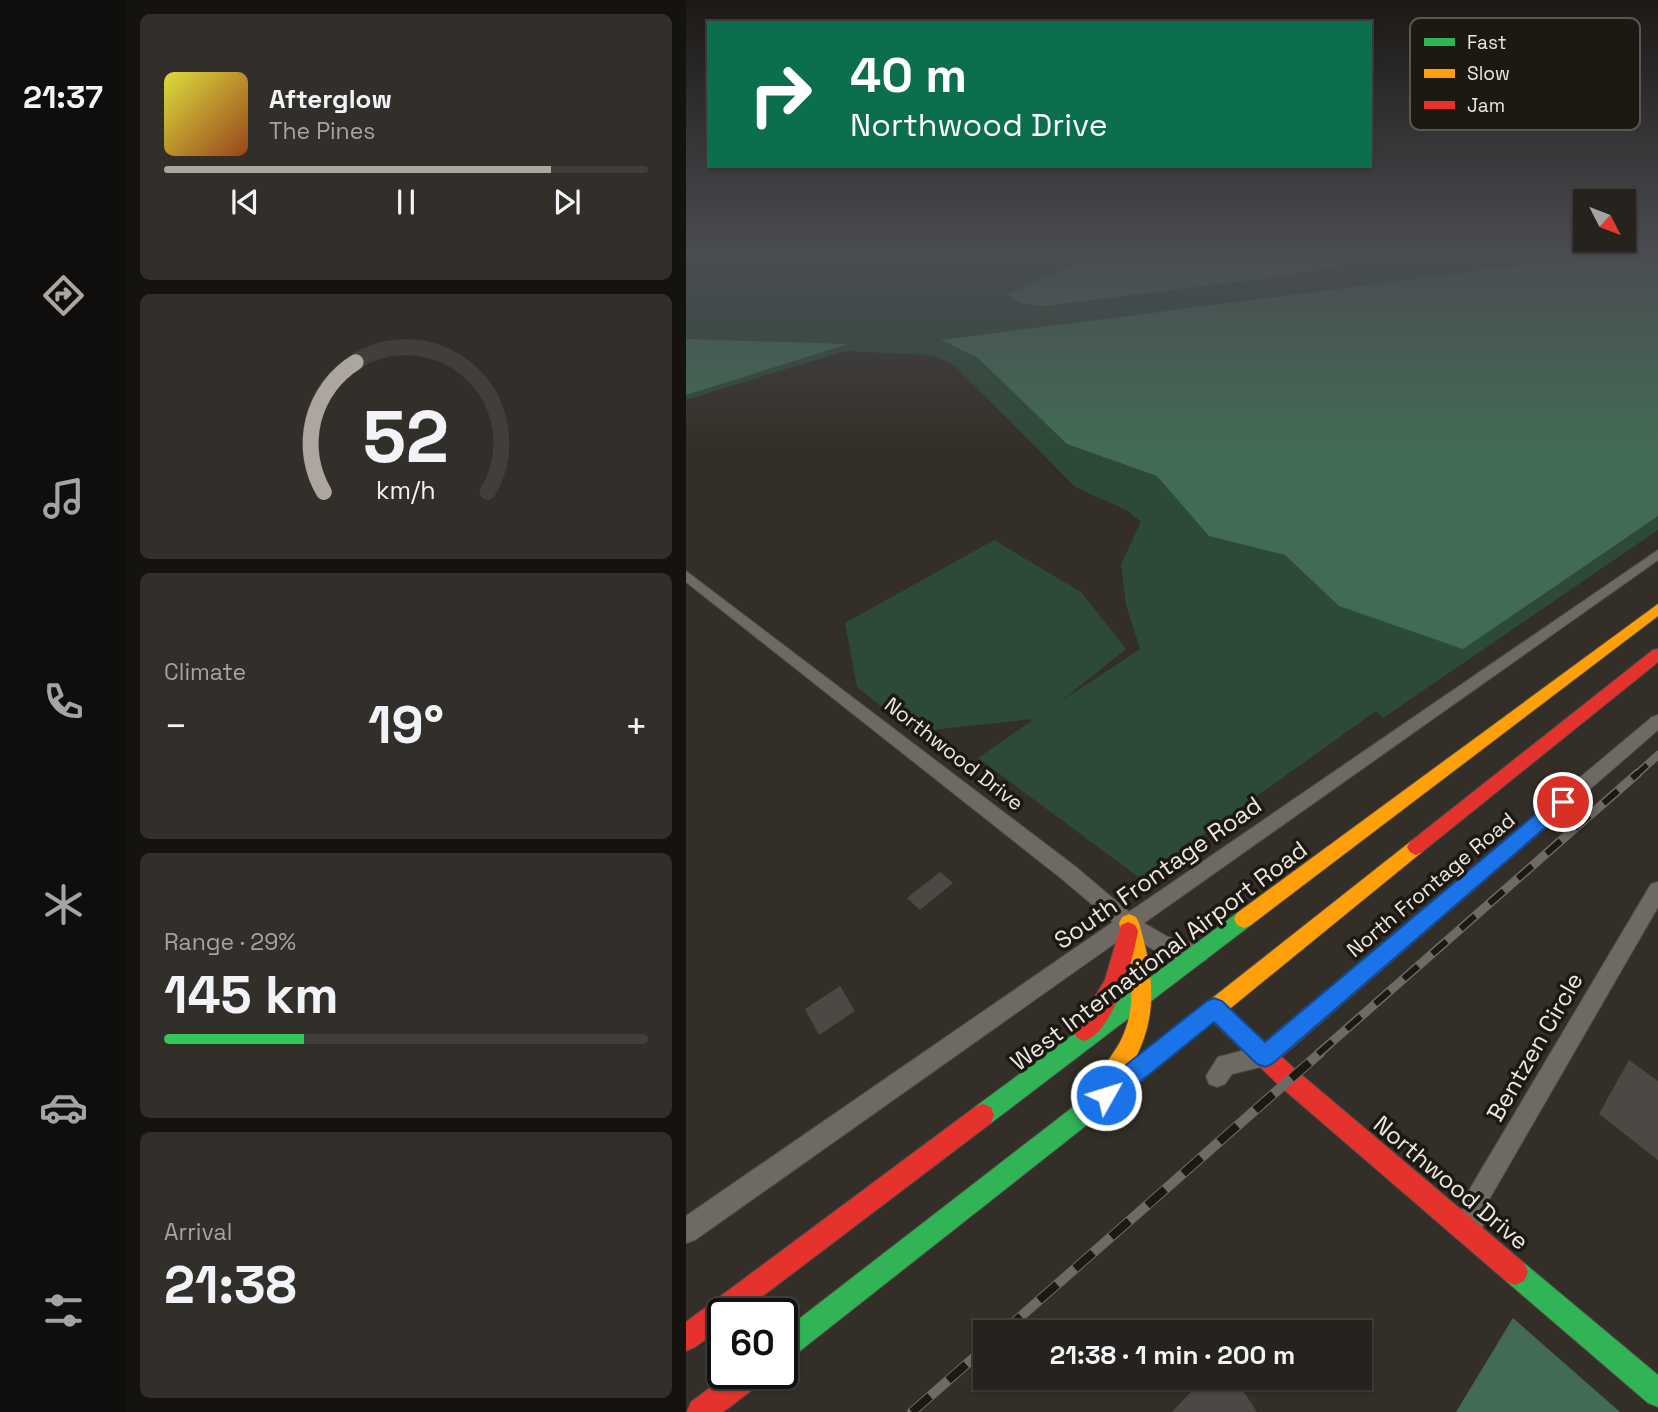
<!DOCTYPE html>
<meta charset="utf-8">
<style>
:root{--surface:#26221d;--page:#322f2a;--text:#f1f3f6;--muted:#a4a4a4;--line:#423f3b;--accent:#aca69f}
body{margin:0;font-family:"Space Grotesk",sans-serif;background:var(--page);color:var(--text);height:100vh;display:flex;flex-direction:column;font-size:26px;white-space:nowrap}
*{box-sizing:border-box;margin:0}
p{font-size:23px;color:var(--muted)}
.icon{flex:none;width:38px;height:38px;fill:none;stroke:currentColor;stroke-width:2;stroke-linecap:round;stroke-linejoin:round}
.map{position:relative;flex:1;overflow:hidden}
.side{display:flex;flex-direction:column;gap:14px;padding:14px;background:#151310;width:560px}
.side>*{flex:none}
.top-card{position:absolute;left:21px;top:21px;width:665px;height:147px;border-radius:0px;box-shadow:0 2px 5px #0004,0 0 0 2px var(--line);background:#0b6e4f;color:#fff;overflow:hidden}
.needle{width:46px;rotate:132deg}
.buttons{position:absolute;left:887px;top:189px;display:grid;gap:14px}
.buttons a{display:grid;place-items:center;width:63px;height:63px;border-radius:0px;background:var(--surface);box-shadow:0 2px 5px #0004,0 0 0 2px var(--line);font-size:35px}
.speed{position:absolute;left:21px;top:1298px;display:flex;gap:14px;font-size:35px;font-weight:700;text-align:center}
.speed>*{display:grid;place-content:center;width:91px;height:91px;border-radius:50%;background:var(--surface);box-shadow:0 2px 5px #0004,0 0 0 2px var(--line);line-height:1}
.speed .limit{border:4px solid #111;border-radius:10px;background:#fff;color:#111}
.pin{position:absolute;display:grid;place-items:center;width:60px;height:60px;color:#fff;margin:-30px;border:4px solid #fff;border-radius:50%;box-shadow:0 2px 7px #0007}
.me{position:absolute;width:77px;margin:-38px;rotate:51deg;stroke-linejoin:round;filter:drop-shadow(0 0 5px #0008)}
.turn{display:flex;align-items:center;gap:24px;height:147px;padding:0 28px;font-size:32px}
.turn .icon{width:91px;height:91px;stroke-width:2.5}
.turn b{display:block;font-size:49px;line-height:60px}
.big{font-size:52px;font-weight:800;line-height:1.1}
.side .card{flex:1;display:flex;flex-direction:column;justify-content:center;gap:10px;min-width:0;padding:0 24px;border-radius:10px;background:var(--page)}
.side .dial{align-items:center;gap:0}
.dial svg{height:182px;overflow:visible;fill:none;stroke:var(--line);stroke-width:7;stroke-linecap:round;text-anchor:middle}
.dial text{fill:var(--text);stroke:none}
.song{display:flex;align-items:center;gap:21px}
.cover{width:84px;height:84px;border-radius:10px;background:linear-gradient(135deg,hsl(60 70% 55%),hsl(20 70% 35%))}
.played{height:7px;border-radius:4px;background:linear-gradient(90deg,var(--accent) 80%,var(--line) 80%)}
.keys{display:flex;justify-content:space-around;direction:ltr}
.heat{display:flex;justify-content:space-between;align-items:center;font-size:38px;direction:ltr}
.charge{height:10px;border-radius:5px;background:linear-gradient(90deg,#34c759 29%,var(--line) 0)}
.trip{position:absolute;left:287px;top:1320px;width:399px;height:70px;border-radius:0px;background:var(--surface);box-shadow:0 2px 5px #0004,0 0 0 2px var(--line);font-weight:800;line-height:70px;text-align:center}
main{display:flex;flex:1;min-height:0}
.dock{display:flex;flex-direction:column;width:126px;justify-content:space-around;align-items:center;background:#0f0e0c;color:var(--muted)}
.dock .icon{width:49px;height:49px}
.dock .active{color:var(--accent)}
.dock b{font-size:32px;color:var(--text)}
.map>svg:first-child{display:block}
.green{fill:#2d4938}
.forest{fill:#426b54}
.building{fill:#4e4844}
.lines{fill:none;stroke-linecap:round;stroke-linejoin:round}
.street-casing{stroke:#504d46;stroke-width:2}
.fast-casing{stroke:#504d46;stroke-width:2}
.slow-casing{stroke:#504d46;stroke-width:2}
.jam-casing{stroke:#504d46;stroke-width:2}
.street{fill:#6e6a63;fill-rule:evenodd}
.fast{fill:#30b455;fill-rule:evenodd}
.slow{fill:#ff9f0a;fill-rule:evenodd}
.jam{fill:#e5322d;fill-rule:evenodd}
.rail-far2-casing{stroke:#6e6a64;stroke-width:8}
.rail-far1-casing{stroke:#6e6a64;stroke-width:9}
.rail-casing{stroke:#6e6a64;stroke-width:10}
.rail-far2{stroke:#1c1812;stroke-width:5;stroke-dasharray:15;stroke-linecap:butt}
.rail-far1{stroke:#1c1812;stroke-width:6;stroke-dasharray:19;stroke-linecap:butt}
.rail{stroke:#1c1812;stroke-width:8;stroke-dasharray:24;stroke-linecap:butt}
.route{fill:#1a73e8;stroke:#114b97;stroke-width:2}
.labels{text-anchor:middle;stroke-width:7;stroke-linejoin:round;paint-order:stroke}
.street-label{font-size:21px;fill:#ede7df;stroke:#1c1812}
.near-street-label{font-size:24px;fill:#ede7df;stroke:#1c1812}
.key{fill:#1c1812;stroke:#5b5650;stroke-width:2}
.key-label{font-size:19px;fill:#ede7df}
</style>
<main>
<nav class="dock">
<b>21:37</b>
<svg class="icon active" aria-label="directions" viewBox="0 0 24 24"><path d="M12 3l9 9-9 9-9-9zM9 14v-3h6M13 9l2 2-2 2"/></svg>
<svg class="icon" aria-label="music" viewBox="0 0 24 24"><path d="M9 18V5l10-2v13"/><circle cx="6" cy="18" r="3"/><circle cx="16" cy="16" r="3"/></svg>
<svg class="icon" aria-label="phone" viewBox="0 0 24 24"><path d="M5 4h4l2 5-3 2q2 4 5 5l2-3 5 2v4C11 20 4 13 5 4z"/></svg>
<svg class="icon" aria-label="climate" viewBox="0 0 24 24"><path d="M12 3v18M4 7l16 10M4 17L20 7"/></svg>
<svg class="icon" aria-label="car" viewBox="0 0 24 24"><path d="M5 17H2v-5l4-1 3-4h7l3 4 3 1v5h-3M9 17h6M6 11h13"/><circle cx="7" cy="17" r="2"/><circle cx="17" cy="17" r="2"/></svg>
<svg class="icon" aria-label="filters" viewBox="0 0 24 24"><path d="M4 7h16M4 17h16"/><circle cx="9" cy="7" r="2"/><circle cx="15" cy="17" r="2"/></svg>
</nav>
<section class="side">
<div class="card">
<div class="song"><i class="cover"></i><div><b>Afterglow</b><p>The Pines</p></div></div>
<div class="played"></div>
<div class="keys"><svg class="icon" aria-label="previous" viewBox="0 0 24 24"><path d="M18 5L8 12l10 7zM5 5v14"/></svg><svg class="icon" aria-label="pause" viewBox="0 0 24 24"><path d="M8 5v14M16 5v14"/></svg><svg class="icon" aria-label="next" viewBox="0 0 24 24"><path d="M6 5l10 7-10 7zM19 5v14"/></svg></div>
</div>
<div class="card dial"><svg viewBox="0 0 100 80">
<path d="M14 69A42 42 0 1 1 86 69"/>
<path d="M14 69A42 42 0 0 1 28 12" stroke="#aca69f"/>
<text x="50" y="56" font-size="32" font-weight="700">52</text>
<text x="50" y="72" font-size="11">km/h</text>
</svg></div>
<div class="card"><p>Climate</p>
<div class="heat"><a>−</a><b class="big">19°</b><a>+</a></div>
</div>
<div class="card"><p>Range · 29%</p><b class="big">145 km</b><div class="charge"></div></div>
<div class="card"><p>Arrival</p><b class="big">21:38</b></div>
</section>
<div class="map">
<svg width="972" height="1412" viewBox="0 0 972 1412">
<rect width="100%" height="100%" fill="#332e27"/>
<polygon class="green" points="0,251 887,251 972,255 972,530 697,718 690,711 455,879 292,758 348,719 227,732 171,687 159,623 308,540 395,592 440,649 374,702 454,649 440,605 435,564 455,522 442,511 389,487 269,366 246,355 159,351 0,400"/>
<g class="forest">
<polygon points="423,251 712,251 705,256 598,276 358,306 334,303 321,294"/>
<polygon points="885,259 972,264 972,516 777,649 653,606 599,555 523,536 471,476 381,444 292,358 255,340"/>
<polygon points="0,339 162,344 0,395"/>
<polygon points="827,1318 934,1412 770,1412"/>
</g>
<g class="building">
<polygon points="254,872 267,883 234,910 221,898"/>
<polygon points="154,986 169,1011 133,1035 119,1009"/>
<polygon points="943,1060 972,1081 972,1160 913,1114"/>
<polygon points="519,1377 548,1377 571,1412 486,1412"/>
</g>
<g class="lines">
<defs>
<g id="street">
<polygon points="886,254 972,259 972,263 883,258"/>
<path d="M972,550V560L458,923L482,937L520,946L523,953L520,960C496,969 461,947 442,934L9,1240L0,1243V1216L427,922L376,879L0,582V571L390,867L443,912Z"/>
<polygon points="972,715 972,730 587,1064 546,1074 539,1084 531,1087 523,1084 520,1076 532,1057 574,1046 966,717"/>
<path d="M972,882V907L801,1203L794,1241L785,1244L776,1241C769,1222 777,1204 785,1187L965,884Z"/>
</g>
<g id="fast">
<polygon points="558,910 565,913 568,919 565,925 305,1123 297,1126 289,1123 286,1115 289,1107 551,913"/>
<polygon points="408,1094 416,1097 419,1105 416,1113 105,1358 96,1362 96,1332 400,1097"/>
<polygon points="829,1259 838,1263 972,1375 972,1407 962,1403 820,1281 816,1272 820,1263"/>
</g>
<g id="slow">
<polygon points="972,604 972,616 565,925 558,928 551,925 548,919 551,913"/>
<path d="M730,839L736,842L739,847L736,852L416,1113L408,1116L400,1113L397,1105L400,1097L409,1090C408,1075 427,1056 434,1042C454,1004 444,962 433,923L436,917L443,914L450,917L453,923C467,971 473,1013 449,1059L724,842Z"/>
</g>
<g id="jam">
<polygon points="972,649 972,662 736,852 730,855 724,852 721,847 724,842 967,650"/>
<path d="M442,922L449,925L452,931C447,960 429,1029 399,1041L391,1038L388,1031L419,980L435,925Z"/>
<polygon points="528,999 535,1002 611,1071 838,1263 842,1272 838,1281 829,1285 820,1281 595,1087 521,1016 518,1009 521,1002"/>
<polygon points="297,1104 305,1107 308,1115 305,1123 53,1314 37,1314 37,1327 9,1347 0,1351 0,1322 289,1107"/>
<polygon points="42,1374 78,1374 74,1384 37,1412 1,1412 5,1402"/>
</g>
</defs>
<use href="#street" class="street-casing"/>
<use href="#fast" class="fast-casing"/>
<use href="#slow" class="slow-casing"/>
<use href="#jam" class="jam-casing"/>
<use href="#street" class="street"/>
<use href="#fast" class="fast"/>
<use href="#slow" class="slow"/>
<use href="#jam" class="jam"/>
<defs>
<polyline id="rail-far2" points="950,775 972,755"/>
<polyline id="rail-far1" points="632,1054 952,773"/>
<g id="rail">
<polyline points="317,1332 634,1053"/>
<polyline points="226,1412 299,1348"/>
</g>
</defs>
<use href="#rail-far2" class="rail-far2-casing"/>
<use href="#rail-far1" class="rail-far1-casing"/>
<use href="#rail" class="rail-casing"/>
<use href="#rail-far2" class="rail-far2"/>
<use href="#rail-far1" class="rail-far1"/>
<use href="#rail" class="rail"/>
</g>
<linearGradient id="sky" x2="0" y2="1"><stop stop-color="#1c1915"/><stop offset="0.56" stop-color="#4a4c52"/><stop offset="1" stop-color="#4a4c52" stop-opacity="0"/></linearGradient>
<rect width="972" height="449" fill="url(#sky)"/>
<polygon class="route" points="877,795 883,797 885,802 883,807 586,1064 579,1067 571,1064 528,1022 428,1103 420,1106 412,1103 409,1095 412,1087 521,1001 528,998 536,1001 579,1042 870,797"/>
<g class="labels">
<g class="street-label">
<text transform="translate(268 754) rotate(38)" y="7">Northwood Drive</text>
<text transform="translate(745 885) rotate(-40)" y="7">North Frontage Road</text>
</g>
<g class="near-street-label">
<text transform="translate(472 873) rotate(-35)" y="8">South Frontage Road</text>
<text transform="translate(473 956) rotate(-37)" y="8">West International Airport Road</text>
<text transform="translate(849 1047) rotate(-60)" y="8">Bentzen Circle</text>
<text transform="translate(765 1183) rotate(40)" y="8">Northwood Drive</text>
</g>
</g>
<rect x="724" y="18" width="230" height="112" rx="10" class="key"/>
<rect x="738" y="38" width="31" height="8" fill="#30b455"/>
<rect x="738" y="69" width="31" height="9" fill="#ff9f0a"/>
<rect x="738" y="101" width="31" height="8" fill="#e5322d"/>
<g class="key-label">
<text x="781" y="49">Fast</text>
<text x="781" y="80">Slow</text>
<text x="781" y="112">Jam</text>
</g>
</svg>
<div class="buttons">
<a><svg class="needle" viewBox="-14 -14 28 28"><path d="M0-13l5 13h-10z" fill="#e53935"/><path d="M0 13l5-13h-10z" fill="#a4a4a4"/></svg></a>
</div>
<div class="speed"><div class="limit">60</div></div>
<div class="pin" style="left:877px;top:802px;background:#d93025"><svg class="icon" aria-label="arrive" viewBox="0 0 24 24"><path d="M6 21V4h12l-3 4 3 4H6"/></svg></div>
<svg class="me" style="left:420px;top:1095px" viewBox="-20 -20 40 40"><circle r="17" fill="#1a73e8" stroke="#fff" stroke-width="3"/><path d="M0-11L8 9 0 5-8 9z" fill="#fff"/></svg>
<div class="trip">21:38 · 1 min · 200 m</div>
<div class="top-card">
<div class="turn"><svg class="icon" aria-label="right" viewBox="0 0 24 24"><path d="M7 20v-9h11M14 6l5 5-5 5"/></svg><div><b>40 m</b>Northwood Drive</div></div>
</div>
</div>
</main>
